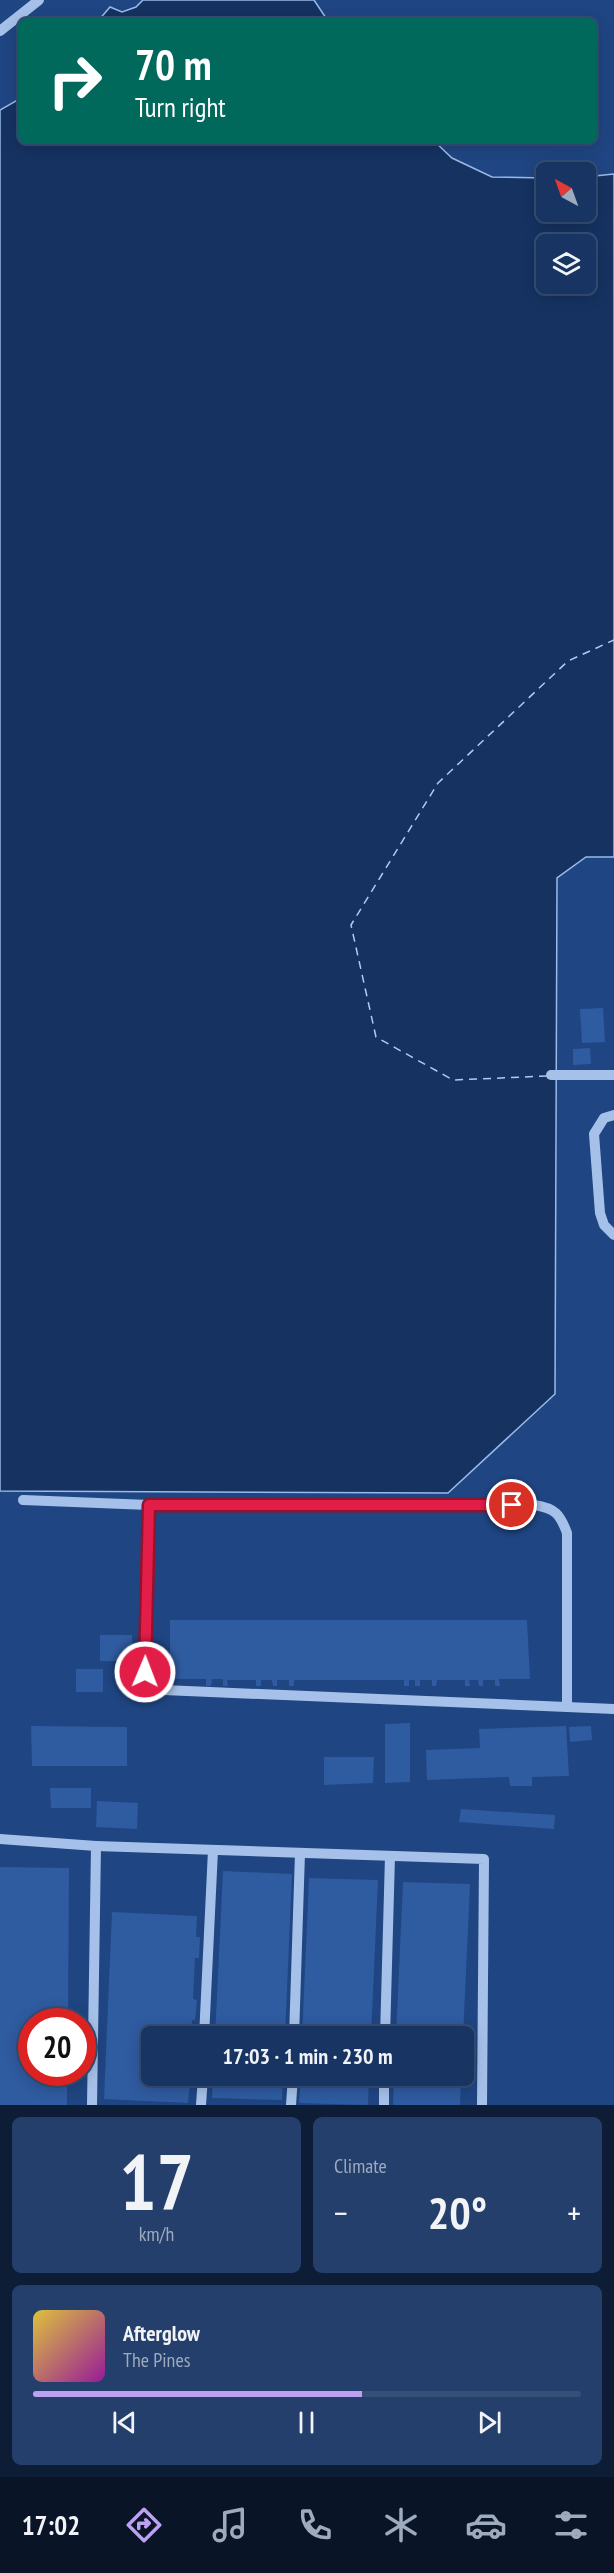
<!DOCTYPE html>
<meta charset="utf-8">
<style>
:root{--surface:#173462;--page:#243f6b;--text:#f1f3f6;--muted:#9eaabe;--line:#364f77;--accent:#bca0f2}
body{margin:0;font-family:"PT Sans Narrow",sans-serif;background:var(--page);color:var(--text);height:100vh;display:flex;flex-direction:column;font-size:22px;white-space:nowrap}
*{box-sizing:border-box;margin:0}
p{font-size:20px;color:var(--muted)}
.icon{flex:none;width:33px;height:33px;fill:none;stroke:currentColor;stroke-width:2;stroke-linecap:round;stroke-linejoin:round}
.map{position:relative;height:2105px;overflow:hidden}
.drawer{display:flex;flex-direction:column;gap:12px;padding:12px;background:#0d1d36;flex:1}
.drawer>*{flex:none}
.guide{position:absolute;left:18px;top:18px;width:579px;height:126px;border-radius:9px;box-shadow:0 3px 15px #0003,0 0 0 2px var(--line);background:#00695c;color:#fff;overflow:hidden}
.needle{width:39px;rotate:319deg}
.controls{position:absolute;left:536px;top:162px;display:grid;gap:12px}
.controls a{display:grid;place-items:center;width:60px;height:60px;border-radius:9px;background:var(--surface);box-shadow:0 3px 15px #0003,0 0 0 2px var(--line);font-size:30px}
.speed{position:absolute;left:18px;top:2008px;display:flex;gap:12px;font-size:30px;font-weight:700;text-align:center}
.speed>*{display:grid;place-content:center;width:78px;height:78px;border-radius:50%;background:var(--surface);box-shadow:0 3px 15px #0003,0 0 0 2px var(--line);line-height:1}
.speed .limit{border:9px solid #d22;background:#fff;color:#111}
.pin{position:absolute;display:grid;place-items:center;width:51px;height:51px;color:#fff;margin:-26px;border:3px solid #fff;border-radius:50%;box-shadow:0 2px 6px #0007}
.me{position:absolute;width:66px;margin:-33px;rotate:1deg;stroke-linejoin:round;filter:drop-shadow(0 0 4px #0008)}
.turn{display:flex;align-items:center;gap:21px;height:126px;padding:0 18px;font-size:27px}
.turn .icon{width:78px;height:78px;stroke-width:2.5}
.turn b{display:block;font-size:42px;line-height:51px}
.big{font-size:45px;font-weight:600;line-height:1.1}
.drawer .widget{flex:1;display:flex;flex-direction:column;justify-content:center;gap:9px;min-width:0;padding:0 21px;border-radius:9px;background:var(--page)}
.drawer .dial{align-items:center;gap:0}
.dial b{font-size:78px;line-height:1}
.song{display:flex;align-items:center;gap:18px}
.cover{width:72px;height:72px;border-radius:9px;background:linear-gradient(135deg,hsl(50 70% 55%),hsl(300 70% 35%))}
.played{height:6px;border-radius:3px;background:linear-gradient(90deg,var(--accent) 60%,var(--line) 60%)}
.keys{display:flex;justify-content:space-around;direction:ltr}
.heat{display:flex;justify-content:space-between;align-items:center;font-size:33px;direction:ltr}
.drawer .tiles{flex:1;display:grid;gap:12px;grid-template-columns:1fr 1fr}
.widget:last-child{grid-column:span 2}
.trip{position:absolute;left:141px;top:2026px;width:333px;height:60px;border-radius:9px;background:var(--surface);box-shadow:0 3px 15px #0003,0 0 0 2px var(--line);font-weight:600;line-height:60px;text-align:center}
.tab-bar{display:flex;height:96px;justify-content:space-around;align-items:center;background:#091527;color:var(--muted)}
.tab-bar .icon{width:42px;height:42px}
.tab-bar .current{color:var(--accent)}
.tab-bar b{font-size:27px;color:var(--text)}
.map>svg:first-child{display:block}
.water{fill:#153261;stroke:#99bbea;stroke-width:1.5;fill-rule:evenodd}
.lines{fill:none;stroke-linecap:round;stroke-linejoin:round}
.ferry{stroke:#b1cbf0;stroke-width:1.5;stroke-dasharray:8 6;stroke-linecap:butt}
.building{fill:#2f5ba0}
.minor{stroke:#a6c1e9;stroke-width:10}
.route-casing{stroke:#92132f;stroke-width:15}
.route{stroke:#e11d48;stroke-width:10}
</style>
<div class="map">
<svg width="614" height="2105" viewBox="0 0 614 2105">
<rect width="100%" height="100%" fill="#1f4582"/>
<g class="water">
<polygon points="143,0 314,0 328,21 98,21 110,7 122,12 136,7"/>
<path d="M21,98V141H434L452,158L492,177L546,178V212H585V177L614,174V857H586L557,878L555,1394L448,1493L0,1491V110ZM546,244H585V284H546Z"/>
</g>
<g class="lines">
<polyline class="ferry" points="547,1076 453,1080 376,1037 351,925 438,783 568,661 614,640"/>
</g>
<g class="building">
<polygon points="603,1008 605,1042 582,1043 580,1009"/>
<polygon points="590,1048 591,1064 573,1065 573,1049"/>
<polygon points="170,1620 527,1620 530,1679 499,1679 500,1686 495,1686 495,1680 483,1680 483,1686 479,1686 478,1680 469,1680 470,1686 465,1686 465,1680 437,1680 436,1686 432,1686 432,1680 420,1680 420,1686 415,1686 415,1680 409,1680 409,1686 404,1686 404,1680 294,1680 294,1686 289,1686 289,1680 277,1680 277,1686 273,1686 272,1680 261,1680 261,1686 256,1686 256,1680 227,1680 228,1686 223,1686 223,1679 212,1679 211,1686 206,1686 206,1679 170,1679"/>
<polygon points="100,1635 132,1635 133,1661 100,1661"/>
<rect x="76" y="1669" width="27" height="23"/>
<polygon points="410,1723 410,1782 385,1783 385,1724"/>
<polygon points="31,1726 127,1727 127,1766 32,1766"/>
<polygon points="566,1726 569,1776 532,1777 532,1786 510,1786 509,1777 427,1780 426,1750 480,1748 479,1729"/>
<polygon points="591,1726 592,1740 570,1742 569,1727"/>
<polygon points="324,1757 374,1757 373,1783 324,1785"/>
<polygon points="50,1788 91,1788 91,1808 51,1808"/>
<polygon points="97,1801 138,1803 137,1829 96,1827"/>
<polygon points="461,1809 555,1815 554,1829 459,1822"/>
<polygon points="0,1867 69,1868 68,2022 32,2022 32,2073 67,2073 67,2105 0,2105"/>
<polygon points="223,1871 292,1874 285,2037 215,2037"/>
<polygon points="309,1878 378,1880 371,2037 302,2037"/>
<polygon points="403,1882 470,1884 463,2037 396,2037"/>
<polygon points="112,1912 197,1916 196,1937 200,1937 199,1958 195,1958 193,1999 197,2000 195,2020 192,2020 191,2037 152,2037 152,2076 193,2076 193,2082 190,2082 188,2103 104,2099"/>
<polygon points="213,2076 283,2076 282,2100 212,2098"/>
<polygon points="301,2076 369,2076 368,2105 299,2103"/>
<polygon points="394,2076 461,2076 460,2105 393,2105"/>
</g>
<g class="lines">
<g class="minor">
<polyline points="0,31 39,0"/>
<polyline points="551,1075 614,1075"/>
<polyline points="614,1115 604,1118 594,1134 600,1213 604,1225 614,1235"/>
<path d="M23,1500L149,1505H534C555,1508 560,1514 567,1533V1707"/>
<polyline points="149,1505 145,1672 152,1685 164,1690 614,1709"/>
<polyline points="0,1839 96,1846 92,2105"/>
<polyline points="96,1846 484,1859 482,2105"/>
<polyline points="204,2037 213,1850"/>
<polyline points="294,2037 300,1853"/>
<polyline points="385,2037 390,1856"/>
<polyline points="201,2105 203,2076"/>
<polyline points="291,2105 293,2076"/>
<polyline points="384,2105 384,2076"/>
</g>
</g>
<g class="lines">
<defs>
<polyline id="route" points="145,1672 149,1505 512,1505"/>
</defs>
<use href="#route" class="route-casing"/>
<use href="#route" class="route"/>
</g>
</svg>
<div class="controls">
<a><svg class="needle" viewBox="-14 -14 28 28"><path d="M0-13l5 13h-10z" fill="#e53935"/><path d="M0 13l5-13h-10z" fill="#9eaabe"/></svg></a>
<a><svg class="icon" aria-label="layers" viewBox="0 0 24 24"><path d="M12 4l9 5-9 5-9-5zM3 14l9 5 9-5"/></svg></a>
</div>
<div class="speed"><div class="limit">20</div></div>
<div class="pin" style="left:512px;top:1505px;background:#d93025"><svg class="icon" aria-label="arrive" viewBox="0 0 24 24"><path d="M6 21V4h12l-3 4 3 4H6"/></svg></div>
<svg class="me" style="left:145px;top:1672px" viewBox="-20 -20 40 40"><circle r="17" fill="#e11d48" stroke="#fff" stroke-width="3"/><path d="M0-11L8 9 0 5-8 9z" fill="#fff"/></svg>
<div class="trip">17:03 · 1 min · 230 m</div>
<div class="guide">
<div class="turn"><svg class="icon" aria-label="right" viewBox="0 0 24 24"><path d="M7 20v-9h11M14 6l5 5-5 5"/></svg><div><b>70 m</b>Turn right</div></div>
</div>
</div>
<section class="drawer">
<div class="tiles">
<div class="widget dial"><b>17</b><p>km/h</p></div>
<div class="widget"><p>Climate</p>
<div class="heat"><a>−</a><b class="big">20°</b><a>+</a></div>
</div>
<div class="widget">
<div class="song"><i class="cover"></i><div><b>Afterglow</b><p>The Pines</p></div></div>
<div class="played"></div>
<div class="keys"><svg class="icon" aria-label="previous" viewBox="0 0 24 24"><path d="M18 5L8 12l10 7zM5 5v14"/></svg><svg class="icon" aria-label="pause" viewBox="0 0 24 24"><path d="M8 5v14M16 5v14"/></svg><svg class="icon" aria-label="next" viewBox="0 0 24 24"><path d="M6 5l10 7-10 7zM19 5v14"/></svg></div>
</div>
</div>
</section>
<nav class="tab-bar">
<b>17:02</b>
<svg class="icon current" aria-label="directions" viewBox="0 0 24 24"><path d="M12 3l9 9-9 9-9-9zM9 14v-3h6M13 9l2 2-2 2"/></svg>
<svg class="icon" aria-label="music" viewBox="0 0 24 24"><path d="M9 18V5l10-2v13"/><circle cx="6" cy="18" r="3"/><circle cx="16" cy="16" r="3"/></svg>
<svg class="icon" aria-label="phone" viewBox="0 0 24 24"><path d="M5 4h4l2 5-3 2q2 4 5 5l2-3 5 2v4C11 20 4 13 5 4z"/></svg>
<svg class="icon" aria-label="climate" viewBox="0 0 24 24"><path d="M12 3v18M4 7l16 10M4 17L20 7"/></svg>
<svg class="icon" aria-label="car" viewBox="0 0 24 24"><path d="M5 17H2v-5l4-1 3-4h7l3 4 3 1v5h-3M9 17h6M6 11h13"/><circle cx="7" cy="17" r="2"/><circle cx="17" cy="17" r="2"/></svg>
<svg class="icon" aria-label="filters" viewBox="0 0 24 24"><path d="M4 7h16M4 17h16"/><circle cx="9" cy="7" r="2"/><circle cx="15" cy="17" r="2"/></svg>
</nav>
